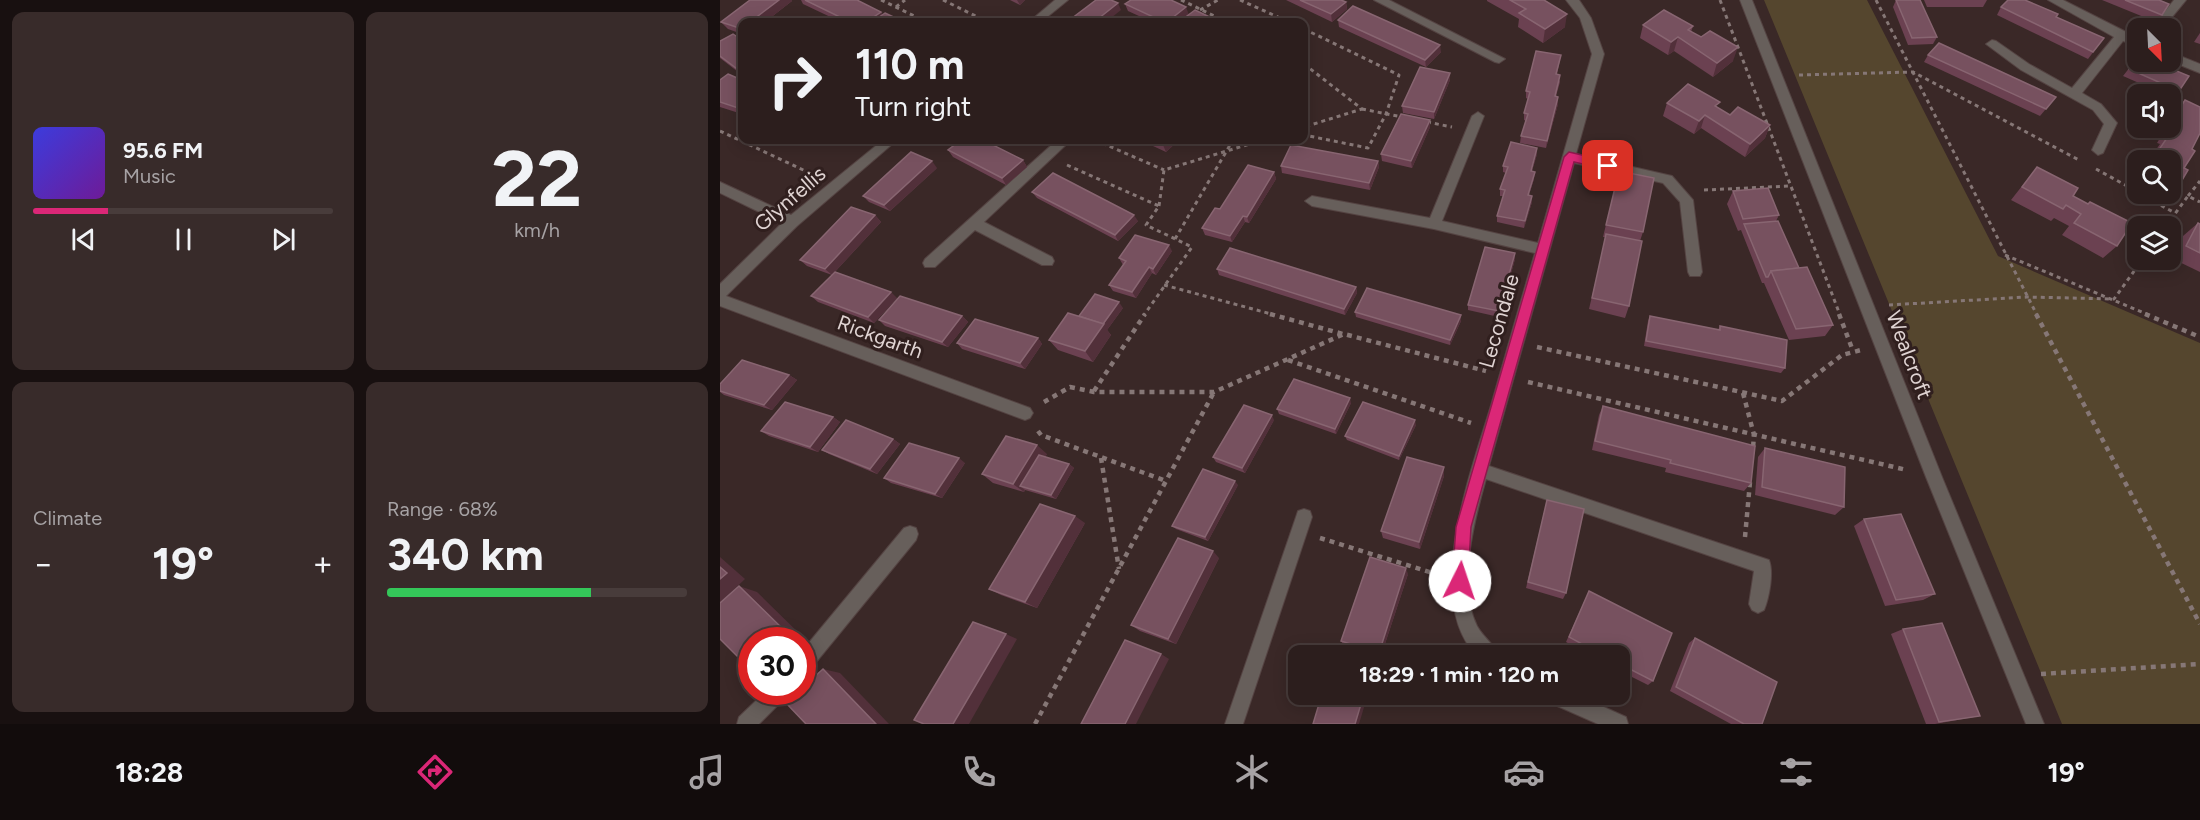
<!DOCTYPE html>
<meta charset="utf-8">
<style>
:root{--surface:#2c1e1d;--page:#382b2a;--text:#f1f3f6;--muted:#a6a2a4;--line:#483c3b;--accent:#db2777}
body{margin:0;font-family:Figtree,sans-serif;background:var(--page);color:var(--text);height:100vh;display:flex;flex-direction:column;font-size:22px;white-space:nowrap}
*{box-sizing:border-box;margin:0}
p{font-size:20px;color:var(--muted)}
.icon{flex:none;width:33px;height:33px;fill:none;stroke:currentColor;stroke-width:2;stroke-linecap:round;stroke-linejoin:round}
.map{position:relative;flex:1;overflow:hidden}
.drawer{display:flex;flex-direction:column;gap:12px;padding:12px;background:#181010;width:720px}
.drawer>*{flex:none}
.hud{position:absolute;left:18px;top:18px;width:570px;height:126px;border-radius:12px;box-shadow:0 3px 15px #0003,0 0 0 2px var(--line);background:#2c1e1d;color:var(--text);overflow:hidden}
.needle{width:39px;rotate:156deg}
.fabs{position:absolute;left:1407px;top:18px;display:grid;gap:12px}
.fabs a{display:grid;place-items:center;width:54px;height:54px;border-radius:12px;background:var(--surface);box-shadow:0 3px 15px #0003,0 0 0 2px var(--line);font-size:30px}
.speed{position:absolute;left:18px;top:627px;display:flex;gap:12px;font-size:30px;font-weight:700;text-align:center}
.speed>*{display:grid;place-content:center;width:78px;height:78px;border-radius:50%;background:var(--surface);box-shadow:0 3px 15px #0003,0 0 0 2px var(--line);line-height:1}
.speed .limit{border:9px solid #d22;background:#fff;color:#111}
.pin{position:absolute;display:grid;place-items:center;width:51px;height:51px;color:#fff;margin:-26px;border-radius:12px;box-shadow:0 3px 9px #0006}
.me{position:absolute;width:66px;margin:-33px;rotate:4deg;stroke-linejoin:round;filter:drop-shadow(0 0 4px #0008)}
.turn{display:flex;align-items:center;gap:21px;height:126px;padding:0 18px;font-size:27px}
.turn .icon{width:78px;height:78px;stroke-width:2.5}
.turn b{display:block;font-size:42px;line-height:51px}
.big{font-size:45px;font-weight:700;line-height:1.1}
.drawer .widget{flex:1;display:flex;flex-direction:column;justify-content:center;gap:9px;min-width:0;padding:0 21px;border-radius:12px;background:var(--page)}
.drawer .dial{align-items:center;gap:0}
.dial b{font-size:78px;line-height:1}
.song{display:flex;align-items:center;gap:18px}
.cover{width:72px;height:72px;border-radius:9px;background:linear-gradient(135deg,hsl(240 70% 55%),hsl(280 70% 35%))}
.played{height:6px;border-radius:3px;background:linear-gradient(90deg,var(--accent) 25%,var(--line) 25%)}
.keys{display:flex;justify-content:space-around;direction:ltr}
.heat{display:flex;justify-content:space-between;align-items:center;font-size:33px;direction:ltr}
.charge{height:9px;border-radius:4px;background:linear-gradient(90deg,#34c759 68%,var(--line) 0)}
.drawer .tiles{flex:1;display:grid;gap:12px;grid-template-columns:repeat(2,1fr)}
.trip{position:absolute;left:568px;top:645px;width:342px;height:60px;border-radius:12px;background:var(--surface);box-shadow:0 3px 15px #0003,0 0 0 2px var(--line);font-weight:700;line-height:60px;text-align:center}
.dock{display:flex;height:96px;justify-content:space-around;align-items:center;background:#120c0c;color:var(--muted)}
.dock .icon{width:42px;height:42px}
.dock .selected{color:var(--accent)}
.dock b{font-size:27px;color:var(--text)}
main{display:flex;flex:1;min-height:0}
.map>svg:first-child{display:block}
.green{fill:#55462e}
.lines{fill:none;stroke-linecap:round;stroke-linejoin:round}
.minor-casing{stroke:#544342;stroke-width:2}
.path-far1{stroke:#867776;stroke-width:3;stroke-dasharray:4 4;stroke-linecap:butt}
.path{stroke:#867776;stroke-width:4.5;stroke-dasharray:5 5;stroke-linecap:butt}
.minor{fill:#675f5b;fill-rule:evenodd}
.wall{fill:#6b4151}
.shaded-wall{fill:#52303a}
.building{fill:#77515f;stroke:#886571;stroke-width:1.5}
.route{fill:#db2777;stroke:#8e194d;stroke-width:1.5}
.labels{text-anchor:middle;stroke-width:6;stroke-linejoin:round;paint-order:stroke}
.street-label{font-size:21px;fill:#dfd3d2;stroke:#301f1e}
</style>
<main>
<section class="drawer">
<div class="tiles">
<div class="widget">
<div class="song"><i class="cover"></i><div><b>95.6 FM</b><p>Music</p></div></div>
<div class="played"></div>
<div class="keys"><svg class="icon" aria-label="previous" viewBox="0 0 24 24"><path d="M18 5L8 12l10 7zM5 5v14"/></svg><svg class="icon" aria-label="pause" viewBox="0 0 24 24"><path d="M8 5v14M16 5v14"/></svg><svg class="icon" aria-label="next" viewBox="0 0 24 24"><path d="M6 5l10 7-10 7zM19 5v14"/></svg></div>
</div>
<div class="widget dial"><b>22</b><p>km/h</p></div>
<div class="widget"><p>Climate</p>
<div class="heat"><a>−</a><b class="big">19°</b><a>+</a></div>
</div>
<div class="widget"><p>Range · 68%</p><b class="big">340 km</b><div class="charge"></div></div>
</div>
</section>
<div class="map">
<svg width="1480" height="724" viewBox="0 0 1480 724">
<rect width="100%" height="100%" fill="#3a2827"/>
<polygon class="green" points="1044,0 1147,0 1278,256 1480,343 1480,724 1342,724"/>
<g class="lines">
<defs>
<g id="minor">
<polygon points="335,0 348,0 321,22 309,22"/>
<polygon points="654,0 669,0 785,59 779,63 775,62"/>
<path d="M846,0H859L871,18L884,54L856,154L952,176L973,200L982,272L980,276H970L968,272L960,202L943,183L854,163L769,466L1049,560C1054,573 1049,598 1044,610L1038,613L1032,610L1029,604L1034,571L766,479C754,521 737,585 757,626C763,637 774,644 779,656H757C701,599 753,467 772,402C786,353 800,303 815,253L714,229L592,206L585,201L592,196L710,218L752,116L758,112L764,116L722,221L818,243L872,54L860,18Z"/>
<polygon points="1020,0 1032,0 1222,477 1324,724 1306,724 1206,477"/>
<polygon points="1328,0 1343,0 1418,38 1418,46 1403,41 1362,93 1381,104 1397,123 1383,153 1378,155 1372,150 1384,124 1373,110 1301,70 1266,44 1272,40 1276,41 1309,64 1352,88 1394,37"/>
<polygon points="1454,0 1466,0 1443,28 1432,28"/>
<polygon points="1450,52 1480,64 1480,73 1450,61"/>
<polygon points="163,140 177,140 77,226 6,296 310,408 313,413 310,418 305,420 0,306 0,284 62,223 0,193 0,182 71,215"/>
<polygon points="337,140 351,140 264,222 332,257 334,261 332,265 322,265 255,230 215,267 205,267 203,263 205,259"/>
<polygon points="584,509 590,511 592,517 523,724 505,724 576,517 578,511"/>
<polygon points="190,526 196,528 198,534 196,540 88,672 82,675 82,651 184,528"/>
<polygon points="45,692 66,692 64,699 39,724 17,724 19,717"/>
<polygon points="824,694 855,694 906,717 908,724 878,724 826,701"/>
</g>
</defs>
<use href="#minor" class="minor-casing"/>
<g class="path-far1">
<polyline points="161,0 207,22"/>
<polyline points="223,0 268,22"/>
<polyline points="461,0 507,22"/>
<polyline points="520,0 569,22"/>
<polyline points="1000,0 1120,315"/>
<polyline points="1156,0 1317,315"/>
<polyline points="176,7 185,0"/>
<polyline points="480,10 498,0"/>
<polyline points="584,29 679,75 666,114 648,148 584,135"/>
<polyline points="584,64 642,109 584,127"/>
<polyline points="1079,75 1193,72 1359,160"/>
<polyline points="642,109 682,117"/>
<polyline points="707,122 732,127"/>
<polyline points="0,131 94,175"/>
<polyline points="375,140 444,170"/>
<polyline points="347,165 439,206 426,225 472,247 424,315"/>
<polyline points="1376,169 1418,192"/>
<polyline points="984,190 1070,186"/>
<polyline points="1420,194 1455,213"/>
<polyline points="1468,196 1480,181"/>
<polyline points="439,206 444,170 543,140"/>
<polyline points="1446,226 1468,196 1480,202"/>
<polyline points="455,239 513,140"/>
<polyline points="1285,255 1429,315"/>
<polyline points="444,285 555,315"/>
<polyline points="1169,305 1307,297 1394,299 1422,260"/>
</g>
<g class="path">
<polyline points="550,314 623,334"/>
<polyline points="1119,314 1133,351"/>
<polyline points="1316,314 1480,624"/>
<polyline points="1425,314 1480,337"/>
<polyline points="817,347 1062,401 1122,355 1141,350"/>
<polyline points="568,360 751,423"/>
<polyline points="808,382 1187,470"/>
<polyline points="374,391 425,314"/>
<polyline points="1023,393 1034,435 1033,448"/>
<polyline points="324,402 350,387 374,392 494,392 624,334 766,371"/>
<polyline points="318,431 321,435 446,481"/>
<polyline points="381,458 399,569"/>
<polyline points="1025,537 1030,482"/>
<polyline points="600,538 716,574"/>
<polyline points="1321,674 1480,664"/>
<polyline points="315,724 494,392"/>
</g>
<use href="#minor" class="minor"/>
</g>
<g class="wall">
<polygon points="30,0 71,0 72,1 45,22 22,22 22,34 8,29 1,22"/>
<polygon points="81,0 137,0 161,12 163,15 184,22 121,22 83,4"/>
<polygon points="290,0 305,0 300,5"/>
<polygon points="566,0 621,0 626,2 627,9 612,22"/>
<polygon points="767,0 824,0 845,27 823,43 798,27 799,19 767,1"/>
<polygon points="1176,0 1217,37 1213,44 1188,45 1173,7"/>
<polygon points="1204,0 1267,0 1263,7 1207,7"/>
<polygon points="1382,0 1439,0 1442,15 1436,22"/>
<polygon points="405,4 469,15 500,22 432,22 408,11"/>
<polygon points="1281,7 1336,17 1384,38 1368,59 1277,15"/>
<polygon points="618,20 721,52 706,67 619,27"/>
<polygon points="923,25 973,26 971,32 1013,61 993,77 954,51 948,55 920,38"/>
<polygon points="1480,33 1480,44 1474,42"/>
<polygon points="22,40 22,75 0,58 0,41"/>
<polygon points="841,55 837,74 840,82 836,96 838,104 826,148 800,143 801,136 806,121 804,120 804,113 808,99 806,98 806,91"/>
<polygon points="1208,55 1336,97 1320,116 1204,62"/>
<polygon points="1418,57 1459,91 1453,98 1450,97 1450,94 1444,94 1403,76"/>
<polygon points="730,73 730,80 714,119 683,113 682,106"/>
<polygon points="0,80 22,80 22,114 0,107"/>
<polygon points="1465,100 1464,168 1458,187 1450,193 1450,160 1429,160 1440,144 1437,143 1446,128 1450,128 1450,119 1458,106"/>
<polygon points="947,103 998,108 1010,115 1050,125 1045,138 1025,157 981,128 974,134 943,116"/>
<polygon points="710,127 692,168 662,161 661,154"/>
<polygon points="420,140 459,140 446,152"/>
<polygon points="817,148 817,154 812,171 814,179 809,195 812,196 812,202 804,228 777,222 777,216 783,196 780,196 780,189 786,173 783,172 783,166"/>
<polygon points="228,150 303,160 307,167 286,185 233,157"/>
<polygon points="658,161 659,167 650,190 562,173 561,166"/>
<polygon points="1317,167 1353,196 1368,204 1370,202 1397,246 1383,258 1342,235 1349,226 1334,218 1331,221 1291,200"/>
<polygon points="217,168 170,211 149,202 143,196"/>
<polygon points="899,171 923,232 920,241 909,306 905,318 869,309 886,237 883,237"/>
<polygon points="554,172 556,179 529,223 525,222 512,242 485,235 482,228 500,209"/>
<polygon points="1013,191 1059,215 1056,221 1079,268 1113,325 1105,336 1069,340 1044,283 1042,283 1021,230 1018,231 1007,204"/>
<polygon points="312,192 418,221 398,241 317,198"/>
<polygon points="155,215 161,222 112,275 87,266 80,260"/>
<polygon points="1478,223 1480,224 1480,272 1451,258 1463,236"/>
<polygon points="452,251 436,275 432,273 416,298 393,291 389,285 403,265 399,258"/>
<polygon points="795,259 779,317 748,310 748,305"/>
<polygon points="497,269 636,287 637,293 625,315 499,275"/>
<polygon points="91,296 177,298 154,323 98,302"/>
<polygon points="403,308 387,330 391,335 373,362 338,350 329,340 359,316"/>
<polygon points="635,312 741,321 730,345 636,317"/>
<polygon points="242,316 248,322 228,347 165,326 159,320"/>
<polygon points="930,316 998,330 1000,326 1065,368 1061,373 924,346 928,321"/>
<polygon points="318,338 322,344 305,369 242,349 237,343"/>
<polygon points="69,375 77,380 52,410 4,395 0,392 0,384"/>
<polygon points="631,403 616,434 559,414 557,409"/>
<polygon points="883,406 1031,483 1024,491 945,472 946,468 872,450 879,415"/>
<polygon points="113,417 120,422 98,452 49,436 41,431"/>
<polygon points="554,420 525,473 496,462 493,457"/>
<polygon points="696,425 679,460 627,440 625,436"/>
<polygon points="173,439 180,444 157,474 109,454 102,450"/>
<polygon points="1045,448 1124,507 1115,515 1035,495 1038,457"/>
<polygon points="327,454 325,457 349,464 354,468 336,499 305,490 304,492 273,483 262,474"/>
<polygon points="245,463 222,498 171,483 164,478"/>
<polygon points="724,467 724,476 700,549 663,538 661,531"/>
<polygon points="518,485 488,541 456,529 452,526"/>
<polygon points="827,500 846,593 843,599 806,588"/>
<polygon points="1144,519 1215,594 1203,600 1165,606 1134,526"/>
<polygon points="365,523 317,608 281,595 269,589"/>
<polygon points="499,558 456,644 420,631 411,625"/>
<polygon points="688,574 661,656 655,656 624,646 621,641"/>
<polygon points="869,591 933,681 928,685 900,671 900,656 871,656 846,642"/>
<polygon points="1183,629 1260,716 1215,724 1206,724 1171,634"/>
<polygon points="975,638 1042,724 1011,724 950,691 969,643"/>
</g>
<g class="shaded-wall">
<polygon points="59,0 71,0 72,1 45,22 30,22"/>
<polygon points="297,0 305,0 300,5"/>
<polygon points="626,2 627,9 612,22 611,14"/>
<polygon points="398,3 401,10 386,22 374,22"/>
<polygon points="466,7 469,15 459,22 447,22"/>
<polygon points="161,12 166,19 161,22 146,22"/>
<polygon points="847,14 845,27 823,43 825,29"/>
<polygon points="958,37 954,51 948,55 951,42"/>
<polygon points="720,45 721,52 706,67 705,60"/>
<polygon points="1018,47 1013,61 993,77 997,63"/>
<polygon points="22,65 22,75 16,68"/>
<polygon points="730,73 730,80 714,119 714,112"/>
<polygon points="838,97 838,104 826,148 827,141"/>
<polygon points="985,115 981,128 974,134 979,121"/>
<polygon points="710,120 710,127 692,168 691,161"/>
<polygon points="1050,125 1045,138 1025,157 1030,144"/>
<polygon points="449,140 459,140 446,152 443,145"/>
<polygon points="817,148 817,154 810,178 811,171"/>
<polygon points="303,160 307,167 286,185 282,178"/>
<polygon points="212,161 217,168 170,211 164,205"/>
<polygon points="658,161 659,167 650,190 649,183"/>
<polygon points="554,172 556,179 529,223 527,217"/>
<polygon points="815,172 814,179 807,201 808,195"/>
<polygon points="812,196 812,202 804,228 805,221"/>
<polygon points="155,215 161,222 112,275 105,269"/>
<polygon points="414,215 418,221 398,241 395,235"/>
<polygon points="523,216 525,222 512,242 510,236"/>
<polygon points="449,245 452,251 436,275 433,269"/>
<polygon points="795,253 795,259 779,317 779,311"/>
<polygon points="429,267 432,273 416,298 412,292"/>
<polygon points="636,287 637,293 625,315 624,309"/>
<polygon points="171,292 177,298 154,323 148,317"/>
<polygon points="399,302 403,308 387,330 391,335 373,362 365,351"/>
<polygon points="741,315 741,321 730,345 730,340"/>
<polygon points="242,316 248,322 228,347 222,342"/>
<polygon points="318,338 322,344 305,369 300,363"/>
<polygon points="69,375 77,380 52,410 44,405"/>
<polygon points="630,398 631,403 616,434 615,429"/>
<polygon points="552,415 554,420 525,473 522,468"/>
<polygon points="113,417 120,422 98,452 90,447"/>
<polygon points="695,420 696,425 679,460 679,456"/>
<polygon points="173,439 180,444 157,474 150,469"/>
<polygon points="317,445 327,454 307,488 300,486 305,490 304,492 293,484"/>
<polygon points="239,458 245,463 222,498 215,494"/>
<polygon points="349,464 354,468 336,499 331,495"/>
<polygon points="724,467 724,476 700,549 699,542"/>
<polygon points="515,481 518,485 488,541 485,537"/>
<polygon points="355,516 365,523 317,608 305,602"/>
<polygon points="493,551 499,558 456,644 448,639"/>
<polygon points="0,557 25,579 0,603"/>
<polygon points="686,568 688,574 661,656 660,656 659,653"/>
<polygon points="19,586 37,592 88,642 82,646 82,640 66,640"/>
<polygon points="286,634 297,639 249,724 233,724"/>
<polygon points="441,654 449,659 416,724 405,724"/>
<polygon points="103,669 120,673 169,724 156,724"/>
<polygon points="644,694 648,694 639,724 635,724"/>
</g>
<g class="building">
<polygon points="30,0 59,0 30,22 22,22 22,29 1,22"/>
<polygon points="85,0 137,0 161,12 146,22 130,22"/>
<polygon points="376,0 391,0 398,3 374,22 347,22"/>
<polygon points="411,0 451,0 466,7 447,22 444,22 405,4"/>
<polygon points="580,0 621,0 626,2 611,14"/>
<polygon points="790,0 824,0 847,14 825,29 799,13 806,9"/>
<polygon points="1176,0 1200,0 1217,37 1192,38"/>
<polygon points="1288,0 1305,0 1338,14 1336,17 1384,38 1373,52 1281,7"/>
<polygon points="1405,0 1439,0 1449,4 1442,15"/>
<polygon points="633,6 720,45 705,60 618,20"/>
<polygon points="475,10 500,22 459,22"/>
<polygon points="944,10 973,26 968,30 981,37 990,31 1018,47 997,63 958,37 951,42 923,25"/>
<polygon points="165,13 184,22 152,22"/>
<polygon points="13,34 22,40 22,65 16,68 0,56 0,41"/>
<polygon points="1219,43 1336,97 1326,109 1208,55"/>
<polygon points="816,51 841,55 836,74 840,75 835,96 838,97 827,141 801,136 808,114 804,113 810,92 806,91"/>
<polygon points="1418,58 1418,62 1435,62 1469,76 1459,91 1409,69"/>
<polygon points="700,67 730,73 714,112 682,106"/>
<polygon points="8,74 22,80 22,83 20,84 22,85 22,108 21,109 0,102 0,80"/>
<polygon points="968,84 1000,102 995,106 1010,115 1018,107 1050,125 1030,144 985,115 979,121 947,103"/>
<polygon points="1465,100 1480,107 1480,133 1472,149 1475,151 1464,168 1468,170 1458,187 1450,183 1450,160 1436,160 1439,156 1436,154 1447,138 1444,136 1449,128 1450,128 1450,124"/>
<polygon points="681,114 710,120 691,161 661,154"/>
<polygon points="241,140 263,140 303,160 282,178 228,150"/>
<polygon points="431,140 449,140 443,145"/>
<polygon points="791,142 817,148 811,171 815,172 808,195 812,196 805,221 777,216 785,190 780,189 788,167 783,166"/>
<polygon points="571,145 658,161 649,183 561,166"/>
<polygon points="191,152 212,161 164,205 143,196"/>
<polygon points="528,165 554,172 527,217 523,216 510,236 482,228 495,208 500,209"/>
<polygon points="1317,167 1358,188 1353,196 1368,204 1370,202 1412,223 1397,246 1354,223 1361,214 1346,205 1343,209 1302,187"/>
<polygon points="899,171 934,178 923,232 886,225"/>
<polygon points="333,173 414,215 395,235 312,192"/>
<polygon points="1048,188 1059,215 1023,219 1013,191"/>
<polygon points="131,207 155,215 105,269 80,260"/>
<polygon points="1058,221 1079,268 1051,271 1048,277 1046,277 1024,224"/>
<polygon points="1478,223 1480,224 1480,253 1466,246"/>
<polygon points="886,234 922,241 909,306 872,298"/>
<polygon points="415,235 449,245 433,269 429,267 412,292 389,285 406,261 399,258"/>
<polygon points="765,247 795,253 779,311 748,305"/>
<polygon points="510,248 636,287 624,309 497,269"/>
<polygon points="1087,267 1113,325 1076,329 1051,271"/>
<polygon points="115,272 171,292 148,317 91,296"/>
<polygon points="647,288 741,315 730,340 635,312"/>
<polygon points="375,294 399,302 383,324 359,316"/>
<polygon points="180,296 242,316 222,342 159,320"/>
<polygon points="348,313 384,324 365,351 329,340"/>
<polygon points="930,316 1000,330 1000,326 1067,340 1065,368 926,341"/>
<polygon points="255,319 318,338 300,363 237,343"/>
<polygon points="22,360 69,375 44,405 0,391 0,384"/>
<polygon points="574,379 630,398 615,429 557,409"/>
<polygon points="65,402 113,417 90,447 41,431"/>
<polygon points="643,402 695,420 679,456 625,436"/>
<polygon points="524,405 552,415 522,468 493,457"/>
<polygon points="883,406 1035,446 1031,483 950,463 951,460 875,441"/>
<polygon points="126,420 173,439 150,469 102,450"/>
<polygon points="286,436 317,445 293,484 262,474"/>
<polygon points="189,443 239,458 215,494 164,478"/>
<polygon points="1045,448 1125,467 1124,507 1042,487"/>
<polygon points="319,455 349,464 331,495 300,486"/>
<polygon points="687,457 724,467 699,542 661,531"/>
<polygon points="483,469 515,481 485,537 452,526"/>
<polygon points="827,500 864,509 846,593 808,582"/>
<polygon points="320,504 355,516 305,602 269,589"/>
<polygon points="1181,514 1215,594 1176,600 1144,519"/>
<polygon points="458,538 493,551 448,639 411,625"/>
<polygon points="650,557 686,568 659,653 621,641"/>
<polygon points="0,567 7,573 0,579"/>
<polygon points="19,586 70,636 66,640 32,640 32,671 0,639 0,603"/>
<polygon points="869,591 952,633 933,681 900,664 900,656 884,656 849,637"/>
<polygon points="253,622 286,634 233,724 204,724 194,720"/>
<polygon points="1222,623 1260,716 1219,722 1183,629"/>
<polygon points="975,638 1057,682 1042,724 1024,724 956,687"/>
<polygon points="405,640 441,654 405,724 361,724"/>
<polygon points="103,669 156,724 86,724 67,704 79,692 82,692 82,688"/>
<polygon points="602,694 644,694 635,724 593,724"/>
</g>
<polygon class="route" points="849,152 888,161 894,166 888,170 854,162 751,527 748,581 746,587 740,589 734,587 732,581 736,527 844,157"/>
<g class="labels">
<g class="street-label">
<text transform="translate(70 199) rotate(-41)" y="7">Glynfellis</text>
<text transform="translate(779 321) rotate(-74)" y="7">Lecondale</text>
<text transform="translate(160 337) rotate(20)" y="7">Rickgarth</text>
<text transform="translate(1189 355) rotate(69)" y="7">Wealcroft</text>
</g>
</g>
</svg>
<div class="fabs">
<a><svg class="needle" viewBox="-14 -14 28 28"><path d="M0-13l5 13h-10z" fill="#e53935"/><path d="M0 13l5-13h-10z" fill="#a6a2a4"/></svg></a>
<a><svg class="icon" aria-label="sound" viewBox="0 0 24 24"><path d="M4 9h4l5-4v14l-5-4H4zM17 9q2 3 0 6"/></svg></a>
<a><svg class="icon" aria-label="search" viewBox="0 0 24 24"><circle cx="10" cy="10" r="6"/><path d="M15 15l6 6"/></svg></a>
<a><svg class="icon" aria-label="layers" viewBox="0 0 24 24"><path d="M12 4l9 5-9 5-9-5zM3 14l9 5 9-5"/></svg></a>
</div>
<div class="speed"><div class="limit">30</div></div>
<div class="pin" style="left:888px;top:166px;background:#d93025"><svg class="icon" aria-label="arrive" viewBox="0 0 24 24"><path d="M6 21V4h12l-3 4 3 4H6"/></svg></div>
<svg class="me" style="left:740px;top:581px" viewBox="-20 -20 40 40"><circle r="19" fill="#fff"/><path d="M0-13L10 11 0 6-10 11z" fill="#db2777"/></svg>
<div class="trip">18:29 · 1 min · 120 m</div>
<div class="hud">
<div class="turn"><svg class="icon" aria-label="right" viewBox="0 0 24 24"><path d="M7 20v-9h11M14 6l5 5-5 5"/></svg><div><b>110 m</b>Turn right</div></div>
</div>
</div>
</main>
<nav class="dock">
<b>18:28</b>
<svg class="icon selected" aria-label="directions" viewBox="0 0 24 24"><path d="M12 3l9 9-9 9-9-9zM9 14v-3h6M13 9l2 2-2 2"/></svg>
<svg class="icon" aria-label="music" viewBox="0 0 24 24"><path d="M9 18V5l10-2v13"/><circle cx="6" cy="18" r="3"/><circle cx="16" cy="16" r="3"/></svg>
<svg class="icon" aria-label="phone" viewBox="0 0 24 24"><path d="M5 4h4l2 5-3 2q2 4 5 5l2-3 5 2v4C11 20 4 13 5 4z"/></svg>
<svg class="icon" aria-label="climate" viewBox="0 0 24 24"><path d="M12 3v18M4 7l16 10M4 17L20 7"/></svg>
<svg class="icon" aria-label="car" viewBox="0 0 24 24"><path d="M5 17H2v-5l4-1 3-4h7l3 4 3 1v5h-3M9 17h6M6 11h13"/><circle cx="7" cy="17" r="2"/><circle cx="17" cy="17" r="2"/></svg>
<svg class="icon" aria-label="filters" viewBox="0 0 24 24"><path d="M4 7h16M4 17h16"/><circle cx="9" cy="7" r="2"/><circle cx="15" cy="17" r="2"/></svg>
<b>19°</b>
</nav>
